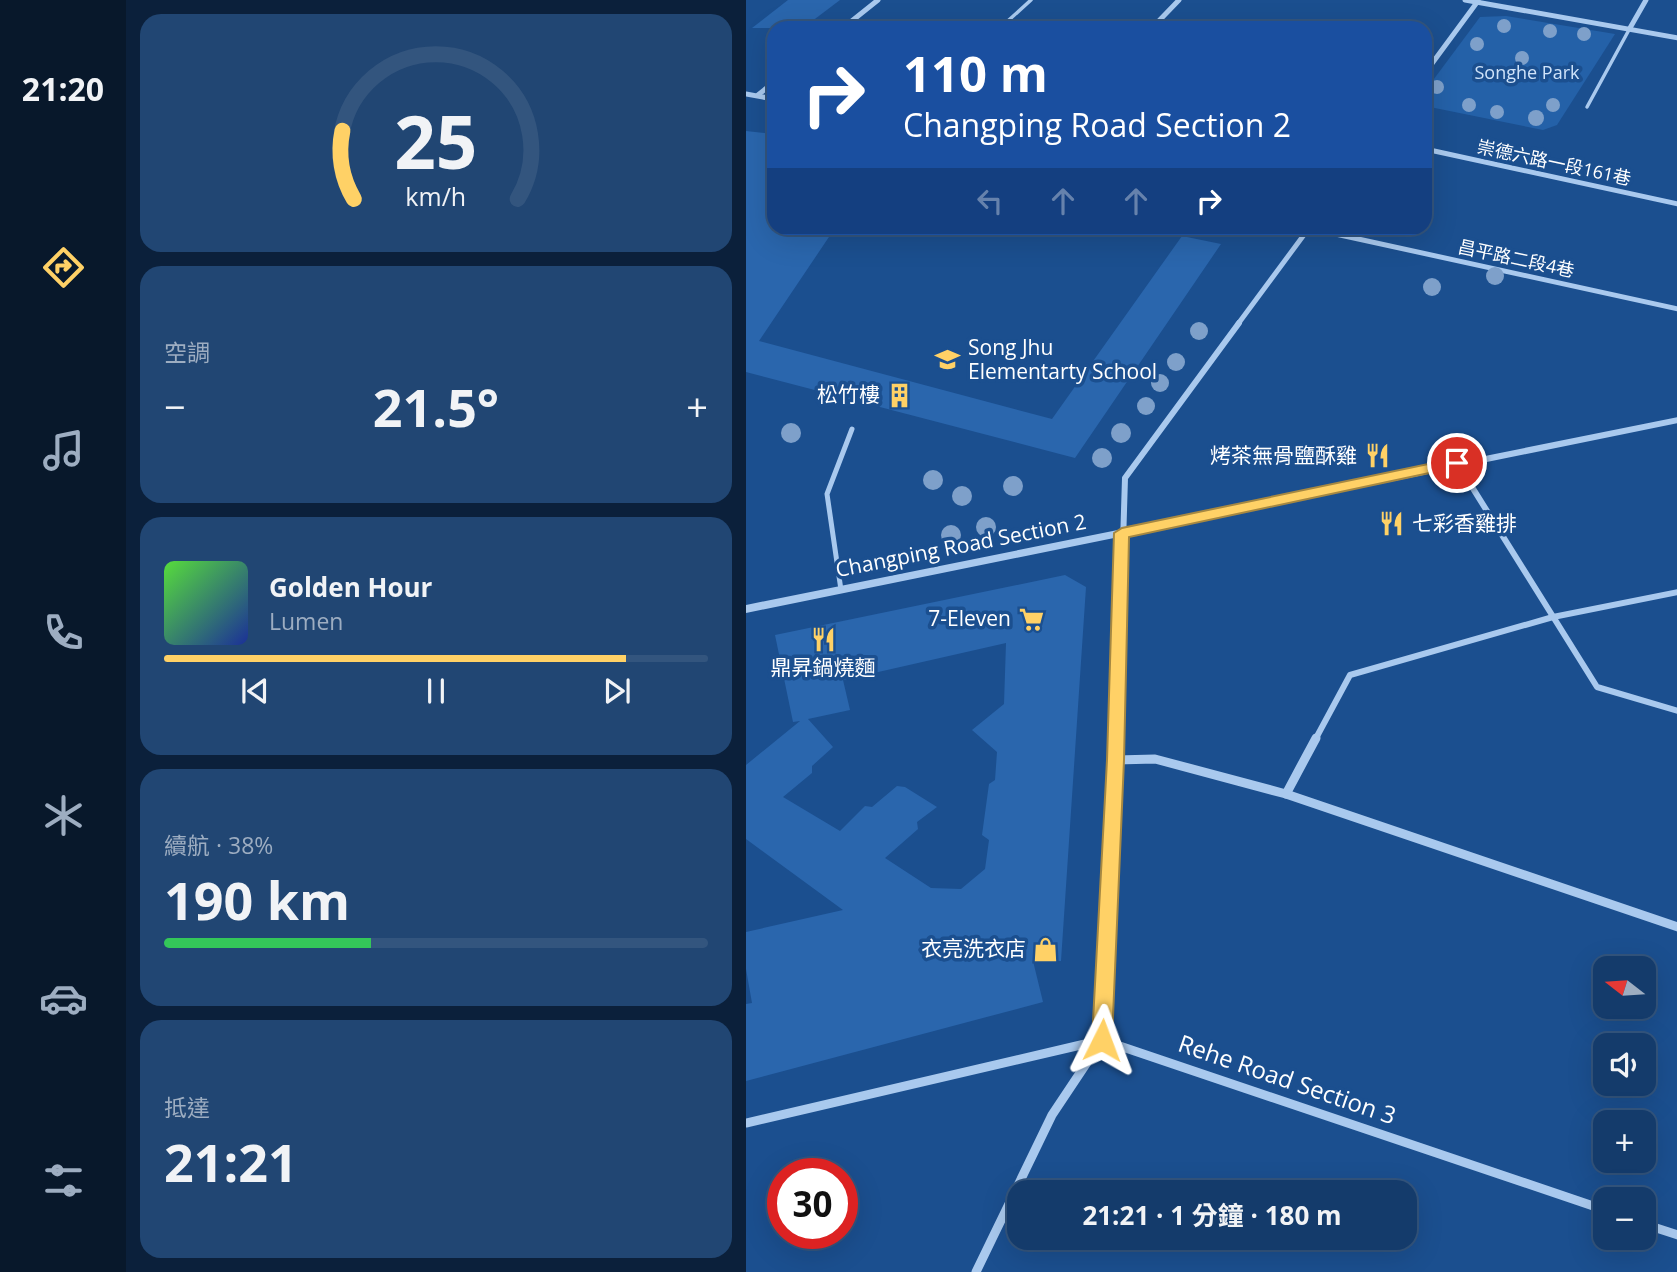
<!DOCTYPE html>
<html lang="zh-TW">
<meta charset="utf-8">
<style>
:root{--surface:#143b6b;--page:#214673;--text:#f1f3f6;--muted:#9dadc1;--line:#33557e;--accent:#ffd166}
body{margin:0;font-family:"Open Sans","Noto Sans TC",sans-serif;background:var(--page);color:var(--text);height:100vh;display:flex;flex-direction:column;font-size:26px;white-space:nowrap}
*{box-sizing:border-box;margin:0}
p{font-size:23px;color:var(--muted)}
.icon{flex:none;width:38px;height:38px;fill:none;stroke:currentColor;stroke-width:2;stroke-linecap:round;stroke-linejoin:round}
.map{position:relative;flex:1;overflow:hidden}
.side{display:flex;flex-direction:column;gap:14px;padding:14px;background:#0b203b;width:620px}
.side>*{flex:none}
.guide{position:absolute;left:21px;top:21px;width:665px;height:214px;border-radius:21px;box-shadow:0 7px 28px #0002,0 0 0 2px var(--line);background:#1a4fa0;color:#fff;overflow:hidden}
.needle{width:46px;rotate:287deg}
.buttons{position:absolute;left:847px;top:956px;display:grid;gap:14px}
.buttons a{display:grid;place-items:center;width:63px;height:63px;border-radius:14px;background:var(--surface);box-shadow:0 7px 28px #0002,0 0 0 2px var(--line);font-size:35px}
.speed{position:absolute;left:21px;top:1158px;display:flex;gap:14px;font-size:35px;font-weight:700;text-align:center}
.speed>*{display:grid;place-content:center;width:91px;height:91px;border-radius:50%;background:var(--surface);box-shadow:0 7px 28px #0002,0 0 0 2px var(--line);line-height:1}
.speed .limit{border:10px solid #d22;background:#fff;color:#111}
.pin{position:absolute;display:grid;place-items:center;width:60px;height:60px;color:#fff;margin:-30px;border:4px solid #fff;border-radius:50%;box-shadow:0 2px 7px #0007}
.me{position:absolute;width:77px;margin:-38px;rotate:3deg;stroke-linejoin:round;filter:drop-shadow(0 0 5px #0008)}
.turn{display:flex;align-items:center;gap:24px;height:147px;padding:0 21px;font-size:32px}
.turn .icon{width:91px;height:91px;stroke-width:2.5}
.turn b{display:block;font-size:49px;line-height:60px}
.lanes{display:flex;align-items:center;height:66px;padding:0 21px;background:#0003;justify-content:center;gap:35px;direction:ltr}
.lanes .off{opacity:.35}
.big{font-size:52px;font-weight:700;line-height:1.1}
.side .card{flex:1;display:flex;flex-direction:column;justify-content:center;gap:10px;min-width:0;padding:0 24px;border-radius:21px;background:var(--page)}
.side .dial{align-items:center;gap:0}
.dial svg{height:182px;overflow:visible;fill:none;stroke:var(--line);stroke-width:7;stroke-linecap:round;text-anchor:middle}
.dial text{fill:var(--text);stroke:none}
.song{display:flex;align-items:center;gap:21px}
.cover{width:84px;height:84px;border-radius:10px;background:linear-gradient(135deg,hsl(110 70% 55%),hsl(230 70% 35%))}
.played{height:7px;border-radius:4px;background:linear-gradient(90deg,var(--accent) 85%,var(--line) 85%)}
.keys{display:flex;justify-content:space-around;direction:ltr}
.heat{display:flex;justify-content:space-between;align-items:center;font-size:38px;direction:ltr}
.charge{height:10px;border-radius:5px;background:linear-gradient(90deg,#34c759 38%,var(--line) 0)}
.trip{position:absolute;left:261px;top:1180px;width:410px;height:70px;border-radius:21px;background:var(--surface);box-shadow:0 7px 28px #0002,0 0 0 2px var(--line);font-weight:700;line-height:70px;text-align:center}
main{display:flex;flex:1;min-height:0}
.tabs{display:flex;flex-direction:column;width:126px;justify-content:space-around;align-items:center;background:#08182b;color:var(--muted)}
.tabs .icon{width:49px;height:49px}
.tabs .active{color:var(--accent)}
.tabs b{font-size:32px;color:var(--text)}
.map>svg:first-child{display:block}
.green{fill:#2461a8}
.building{fill:#2a66ad;fill-rule:evenodd}
.lines{fill:none;stroke-linecap:round;stroke-linejoin:round}
.service-far1{stroke:#a9c9ee;stroke-width:3.5}
.service{stroke:#a9c9ee;stroke-width:5}
.minor-far2{stroke:#a9c9ee;stroke-width:5}
.minor-far1{stroke:#a9c9ee;stroke-width:6}
.minor{stroke:#a9c9ee;stroke-width:9}
.tertiary{fill:#a9c9ee;fill-rule:evenodd}
.tree{fill:#7ea0ca}
.route{fill:#ffd166;stroke:#a68842;stroke-width:2}
.labels{text-anchor:middle;stroke-width:7;stroke-linejoin:round;paint-order:stroke}
.far-park-label{font-size:18px;fill:#cfe3fa;stroke:#1b4f8f}
.far-street-label{font-size:18px;fill:#fff;stroke:#1b4f8f}
.poi-label{font-size:21px;fill:#fff;stroke:#1b4f8f;text-anchor:end}
.street-label{font-size:21px;fill:#fff;stroke:#1b4f8f}
.near-street-label{font-size:24px;fill:#fff;stroke:#1b4f8f}
</style>
<main>
<nav class="tabs">
<b>21:20</b>
<svg class="icon active" aria-label="directions" viewBox="0 0 24 24"><path d="M12 3l9 9-9 9-9-9zM9 14v-3h6M13 9l2 2-2 2"/></svg>
<svg class="icon" aria-label="music" viewBox="0 0 24 24"><path d="M9 18V5l10-2v13"/><circle cx="6" cy="18" r="3"/><circle cx="16" cy="16" r="3"/></svg>
<svg class="icon" aria-label="phone" viewBox="0 0 24 24"><path d="M5 4h4l2 5-3 2q2 4 5 5l2-3 5 2v4C11 20 4 13 5 4z"/></svg>
<svg class="icon" aria-label="climate" viewBox="0 0 24 24"><path d="M12 3v18M4 7l16 10M4 17L20 7"/></svg>
<svg class="icon" aria-label="car" viewBox="0 0 24 24"><path d="M5 17H2v-5l4-1 3-4h7l3 4 3 1v5h-3M9 17h6M6 11h13"/><circle cx="7" cy="17" r="2"/><circle cx="17" cy="17" r="2"/></svg>
<svg class="icon" aria-label="filters" viewBox="0 0 24 24"><path d="M4 7h16M4 17h16"/><circle cx="9" cy="7" r="2"/><circle cx="15" cy="17" r="2"/></svg>
</nav>
<section class="side">
<div class="card dial"><svg viewBox="0 0 100 80">
<path d="M14 69A42 42 0 1 1 86 69"/>
<path d="M14 69A42 42 0 0 1 9 39" stroke="#ffd166"/>
<text x="50" y="56" font-size="32" font-weight="700">25</text>
<text x="50" y="72" font-size="11">km/h</text>
</svg></div>
<div class="card"><p>空調</p>
<div class="heat"><a>−</a><b class="big">21.5°</b><a>+</a></div>
</div>
<div class="card">
<div class="song"><i class="cover"></i><div><b>Golden Hour</b><p>Lumen</p></div></div>
<div class="played"></div>
<div class="keys"><svg class="icon" aria-label="previous" viewBox="0 0 24 24"><path d="M18 5L8 12l10 7zM5 5v14"/></svg><svg class="icon" aria-label="pause" viewBox="0 0 24 24"><path d="M8 5v14M16 5v14"/></svg><svg class="icon" aria-label="next" viewBox="0 0 24 24"><path d="M6 5l10 7-10 7zM19 5v14"/></svg></div>
</div>
<div class="card"><p>續航 · 38%</p><b class="big">190 km</b><div class="charge"></div></div>
<div class="card"><p>抵達</p><b class="big">21:21</b></div>
</section>
<div class="map">
<svg width="932" height="1272" viewBox="0 0 932 1272">
<rect width="100%" height="100%" fill="#1b4f8f"/>
<polygon class="green" points="760,16 869,34 811,125 797,130 679,106 679,91 734,17"/>
<g class="building">
<polygon points="42,0 94,0 57,28 6,28"/>
<polygon points="0,131 28,134 28,228 89,228 13,341 306,419 436,236 475,244 329,458 0,372"/>
<path d="M319,575L340,587L315,961H287L297,1002L0,1081V1004L6,1003L0,969V932L97,910L0,839V765L54,721L47,722L29,635ZM260,643L258,704L226,730L251,752L249,780L243,784L236,835L243,840L239,869L215,889L185,888L139,858L172,829L171,822L191,807L159,787L151,786L126,807L119,806L94,831L37,797L66,773V766L87,747L62,719L104,710L97,680Z"/>
</g>
<g class="lines">
<g class="service-far1">
<polyline points="254,28 285,0"/>
<polyline points="841,107 884,28"/>
</g>
<polyline class="service" points="95,590 81,494 106,429"/>
<g class="minor-far2">
<polyline points="719,0 932,38"/>
<polyline points="97,28 132,0"/>
<polyline points="406,28 433,0"/>
<polyline points="884,28 900,0"/>
<polyline points="679,73 732,1"/>
<polyline points="0,94 28,99"/>
<polyline points="12,95 28,82"/>
<polyline points="679,149 932,204"/>
<polyline points="562,228 932,309"/>
<polyline points="492,324 563,228"/>
</g>
<g class="minor-far1">
<polyline points="711,463 851,687 932,711"/>
<polyline points="371,740 379,478 493,323"/>
<polyline points="569,740 604,675 807,617 932,592"/>
</g>
<g class="minor">
<polyline points="370,760 409,759 540,794 932,927"/>
<polyline points="540,794 570,738"/>
<polyline points="0,1123 356,1040 859,1210"/>
<polyline points="898,1224 932,1235"/>
<polyline points="230,1272 306,1115 356,1040 371,738"/>
</g>
<polygon class="tertiary" points="932,417 932,423 0,613 0,605"/>
</g>
<g class="tree">
<circle cx="758" cy="26" r="7"/>
<circle cx="804" cy="31" r="7"/>
<circle cx="838" cy="34" r="7"/>
<circle cx="731" cy="44" r="7"/>
<circle cx="776" cy="58" r="7"/>
<circle cx="691" cy="87" r="7"/>
<circle cx="723" cy="105" r="7"/>
<circle cx="807" cy="105" r="7"/>
<circle cx="751" cy="112" r="7"/>
<circle cx="790" cy="118" r="8"/>
<circle cx="749" cy="276" r="9"/>
<circle cx="686" cy="287" r="9"/>
<circle cx="453" cy="331" r="9"/>
<circle cx="430" cy="362" r="9"/>
<circle cx="414" cy="383" r="9"/>
<circle cx="400" cy="406" r="9"/>
<circle cx="45" cy="433" r="10"/>
<circle cx="375" cy="433" r="10"/>
<circle cx="356" cy="458" r="10"/>
<circle cx="187" cy="480" r="10"/>
<circle cx="267" cy="486" r="10"/>
<circle cx="216" cy="496" r="10"/>
<circle cx="240" cy="527" r="10"/>
<circle cx="205" cy="535" r="10"/>
</g>
<polygon class="route" points="711,458 716,460 719,463 716,466 383,537 378,760 366,1040 363,1046 356,1049 349,1046 346,1040 361,760 368,533 376,528"/>
<defs>
<symbol id="school-bare" viewBox="-9 -9 18 18"><path d="M0-5L7-2L0 1L-7-2ZM-4 1L0 2.5L4 1V4Q0 6-4 4Z" fill="#ffd166" stroke="#1b4f8f" stroke-width="2.5" paint-order="stroke"/></symbol>
<symbol id="building-bare" viewBox="-9 -9 18 18"><path d="M-4-6H4V6H1V3H-1V6H-4ZM-2.5-4.3h1.7v1.8h-1.7ZM.8-4.3h1.7v1.8H.8ZM-2.5-1h1.7V.8h-1.7ZM.8-1h1.7V.8H.8Z" fill="#ffd166" stroke="#1b4f8f" stroke-width="2.5" paint-order="stroke"/></symbol>
<symbol id="restaurant-bare" viewBox="-9 -9 18 18"><path d="M-5-6h1v4h1v-4h1v4h1v-4h1v5L-1.5 .5V6h-2V.5L-5-1ZM5-6V6H3V1.5H1.5Q1.5-4 5-6Z" fill="#ffd166" stroke="#1b4f8f" stroke-width="2.5" paint-order="stroke"/></symbol>
<symbol id="supermarket-bare" viewBox="-9 -9 18 18"><path d="M-6-5.5h2.5l.6 2H6L4.5 2H-2.5L-4.4-4H-6ZM-1.5 3.2a1.3 1.3 0 1 0 .1 0ZM3 3.2a1.3 1.3 0 1 0 .1 0Z" fill="#ffd166" stroke="#1b4f8f" stroke-width="2.5" paint-order="stroke"/></symbol>
<symbol id="shop-bare" viewBox="-9 -9 18 18"><path d="M-5-2.5h2.3a2.7 3.5 0 0 1 5.4 0H5L5.5 6h-11ZM-1.5-2.5h3a1.5 2.3 0 0 0-3 0Z" fill="#ffd166" stroke="#1b4f8f" stroke-width="2.5" paint-order="stroke"/></symbol>
</defs>
<g fill-rule="evenodd">
<use href="#school-bare" x="184" y="342" width="35" height="35"/>
<use href="#building-bare" x="136" y="378" width="35" height="35"/>
<use href="#restaurant-bare" x="614" y="438" width="35" height="35"/>
<use href="#restaurant-bare" x="628" y="506" width="35" height="35"/>
<use href="#supermarket-bare" x="268" y="602" width="35" height="35"/>
<use href="#restaurant-bare" x="60" y="622" width="35" height="35"/>
<use href="#shop-bare" x="282" y="932" width="35" height="35"/>
</g>
<g class="labels">
<g class="far-park-label">
<text x="781" y="79">Songhe Park</text>
</g>
<g class="far-street-label">
<text transform="translate(808 163) rotate(12)" y="6">崇德六路一段161巷</text>
<text transform="translate(770 259) rotate(12)" y="6">昌平路二段4巷</text>
</g>
<g class="poi-label">
<text x="222" y="355" text-anchor="start">Song Jhu<tspan x="222" dy="24">Elementarty School</tspan></text>
<text x="134" y="402">松竹樓</text>
<text x="611" y="463">烤茶無骨鹽酥雞</text>
<text x="666" y="531" text-anchor="start">七彩香雞排</text>
<text x="265" y="626">7-Eleven</text>
<text x="77" y="675" text-anchor="middle">鼎昇鍋燒麵</text>
<text x="280" y="956">衣亮洗衣店</text>
</g>
<g class="street-label">
<text transform="translate(215 546) rotate(-11)" y="7">Changping Road Section 2</text>
</g>
<g class="near-street-label">
<text transform="translate(541 1080) rotate(19)" y="8">Rehe Road Section 3</text>
</g>
</g>
</svg>
<div class="buttons">
<a><svg class="needle" viewBox="-14 -14 28 28"><path d="M0-13l5 13h-10z" fill="#e53935"/><path d="M0 13l5-13h-10z" fill="#9dadc1"/></svg></a>
<a><svg class="icon" aria-label="sound" viewBox="0 0 24 24"><path d="M4 9h4l5-4v14l-5-4H4zM17 9q2 3 0 6"/></svg></a>
<a>+</a>
<a>−</a>
</div>
<div class="speed"><div class="limit">30</div></div>
<div class="pin" style="left:711px;top:463px;background:#d93025"><svg class="icon" aria-label="arrive" viewBox="0 0 24 24"><path d="M6 21V4h12l-3 4 3 4H6"/></svg></div>
<svg class="me" style="left:356px;top:1040px" viewBox="-20 -20 40 40"><path d="M0-17L14 15 0 8-14 15z" fill="#ffd166" stroke="#fff" stroke-width="4"/></svg>
<div class="trip">21:21 · 1 分鐘 · 180 m</div>
<div class="guide">
<div class="turn"><svg class="icon" aria-label="right" viewBox="0 0 24 24"><path d="M7 20v-9h11M14 6l5 5-5 5"/></svg><div><b>110 m</b>Changping Road Section 2</div></div>
<div class="lanes"><svg class="icon off" aria-label="left" viewBox="0 0 24 24"><path d="M17 20v-9H6M10 6l-5 5 5 5"/></svg><svg class="icon off" aria-label="ahead" viewBox="0 0 24 24"><path d="M12 20V5M6 11l6-6 6 6"/></svg><svg class="icon off" aria-label="ahead" viewBox="0 0 24 24"><path d="M12 20V5M6 11l6-6 6 6"/></svg><svg class="icon" aria-label="right" viewBox="0 0 24 24"><path d="M7 20v-9h11M14 6l5 5-5 5"/></svg></div>
</div>
</div>
</main>
